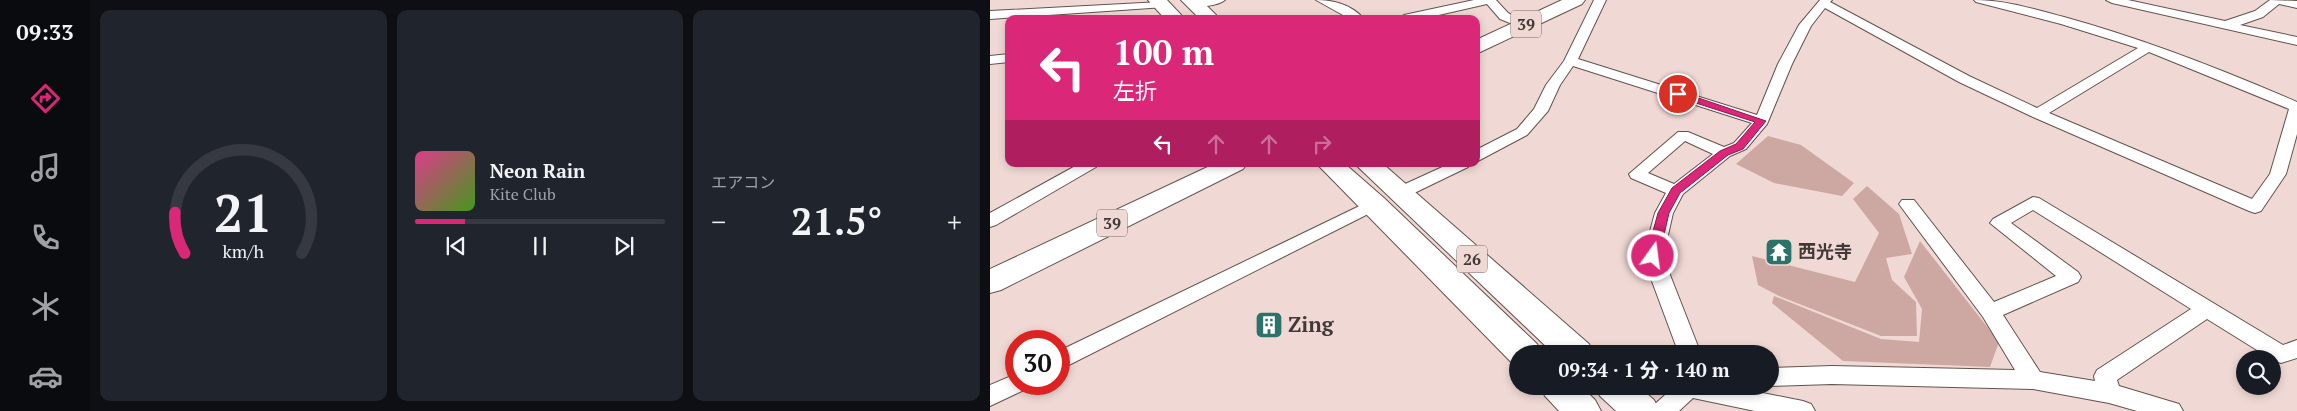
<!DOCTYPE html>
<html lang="ja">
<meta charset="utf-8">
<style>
:root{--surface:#171b24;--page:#20242c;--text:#f1f3f6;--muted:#9ea1a6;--line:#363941;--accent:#db2777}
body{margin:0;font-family:"PT Serif","Noto Sans JP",serif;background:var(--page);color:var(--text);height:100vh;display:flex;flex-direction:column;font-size:19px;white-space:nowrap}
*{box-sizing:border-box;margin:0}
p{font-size:16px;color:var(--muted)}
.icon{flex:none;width:28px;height:28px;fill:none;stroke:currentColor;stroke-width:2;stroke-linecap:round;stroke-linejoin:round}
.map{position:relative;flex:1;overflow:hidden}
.drawer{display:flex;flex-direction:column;gap:10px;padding:10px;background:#0d0f14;width:900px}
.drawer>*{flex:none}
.hud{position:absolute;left:15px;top:15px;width:475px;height:152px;border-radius:10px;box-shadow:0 2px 8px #0003;background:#db2777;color:#fff;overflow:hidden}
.controls{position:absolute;left:1246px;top:350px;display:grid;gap:10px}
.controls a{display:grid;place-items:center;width:45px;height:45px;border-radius:50%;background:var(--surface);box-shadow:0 2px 8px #0003;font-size:25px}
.speed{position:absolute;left:15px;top:330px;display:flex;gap:10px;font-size:25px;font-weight:700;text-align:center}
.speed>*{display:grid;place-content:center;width:65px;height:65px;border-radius:50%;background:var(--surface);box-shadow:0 2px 8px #0003;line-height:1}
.speed .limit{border:8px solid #d22;background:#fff;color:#111}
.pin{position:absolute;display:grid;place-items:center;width:42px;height:42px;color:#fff;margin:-21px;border:2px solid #fff;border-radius:50%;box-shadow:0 1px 5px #0007}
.me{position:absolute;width:55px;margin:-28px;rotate:14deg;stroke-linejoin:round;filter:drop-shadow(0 0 4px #0008)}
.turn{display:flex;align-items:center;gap:18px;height:105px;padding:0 25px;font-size:22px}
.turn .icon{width:65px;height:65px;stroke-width:2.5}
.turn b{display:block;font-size:35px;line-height:42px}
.lanes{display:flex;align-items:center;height:48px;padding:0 25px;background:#0003;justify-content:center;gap:25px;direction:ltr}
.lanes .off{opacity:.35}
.big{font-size:38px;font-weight:800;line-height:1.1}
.drawer .tile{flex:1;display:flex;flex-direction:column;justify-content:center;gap:8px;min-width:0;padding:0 18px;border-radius:10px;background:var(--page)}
.drawer .dial{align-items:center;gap:0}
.dial svg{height:130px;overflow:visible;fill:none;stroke:var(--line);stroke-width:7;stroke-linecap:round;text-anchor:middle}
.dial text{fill:var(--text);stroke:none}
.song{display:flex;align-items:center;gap:15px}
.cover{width:60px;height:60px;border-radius:8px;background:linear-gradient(135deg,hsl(330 70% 55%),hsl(100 70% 35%))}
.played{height:5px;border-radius:2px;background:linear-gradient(90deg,var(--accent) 20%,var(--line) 20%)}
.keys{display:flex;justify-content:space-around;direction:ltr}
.heat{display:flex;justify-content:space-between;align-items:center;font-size:28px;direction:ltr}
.drawer .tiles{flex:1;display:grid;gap:10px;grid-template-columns:repeat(3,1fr)}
.trip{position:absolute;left:519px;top:345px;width:270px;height:50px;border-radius:25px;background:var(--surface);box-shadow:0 2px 8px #0003;font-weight:800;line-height:50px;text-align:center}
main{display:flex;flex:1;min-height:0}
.dock{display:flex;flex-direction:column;width:90px;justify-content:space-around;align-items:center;background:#090b0e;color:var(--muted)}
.dock .icon{width:35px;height:35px}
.dock .on{color:var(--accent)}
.dock b{font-size:22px;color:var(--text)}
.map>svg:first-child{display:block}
.green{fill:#cda8a2}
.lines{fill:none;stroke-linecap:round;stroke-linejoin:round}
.minor-casing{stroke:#64524f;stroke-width:2}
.primary-casing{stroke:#64524f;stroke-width:2}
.minor{fill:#fff;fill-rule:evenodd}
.primary{fill:#fff;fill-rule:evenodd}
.route{fill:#db2777;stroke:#8e194d}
.labels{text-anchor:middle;stroke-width:5;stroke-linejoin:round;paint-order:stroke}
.shield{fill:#f0d9d5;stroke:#766866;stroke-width:1}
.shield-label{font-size:16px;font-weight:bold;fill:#413837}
.poi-label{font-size:18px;font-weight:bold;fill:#413837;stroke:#f0d9d5;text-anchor:start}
.near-poi-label{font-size:21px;font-weight:bold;fill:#413837;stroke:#f0d9d5;text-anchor:start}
</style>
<main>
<nav class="dock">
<b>09:33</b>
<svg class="icon on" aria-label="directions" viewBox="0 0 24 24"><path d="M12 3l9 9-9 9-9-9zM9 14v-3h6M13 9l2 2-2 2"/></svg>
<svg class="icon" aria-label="music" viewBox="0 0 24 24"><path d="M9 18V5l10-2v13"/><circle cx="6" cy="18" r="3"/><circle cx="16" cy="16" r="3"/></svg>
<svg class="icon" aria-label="phone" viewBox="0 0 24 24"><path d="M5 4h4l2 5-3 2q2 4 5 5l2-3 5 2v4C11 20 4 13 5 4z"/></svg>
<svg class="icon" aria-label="climate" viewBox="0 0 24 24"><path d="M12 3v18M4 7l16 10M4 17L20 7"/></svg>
<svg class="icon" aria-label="car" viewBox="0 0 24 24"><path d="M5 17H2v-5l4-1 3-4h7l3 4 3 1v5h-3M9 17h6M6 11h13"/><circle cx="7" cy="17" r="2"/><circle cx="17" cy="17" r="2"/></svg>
</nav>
<section class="drawer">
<div class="tiles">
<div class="tile dial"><svg viewBox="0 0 100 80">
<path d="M14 69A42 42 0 1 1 86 69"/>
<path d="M14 69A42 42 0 0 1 8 44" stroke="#db2777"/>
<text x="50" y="56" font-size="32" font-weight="700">21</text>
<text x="50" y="72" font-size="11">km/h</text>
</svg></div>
<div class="tile">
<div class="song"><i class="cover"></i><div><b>Neon Rain</b><p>Kite Club</p></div></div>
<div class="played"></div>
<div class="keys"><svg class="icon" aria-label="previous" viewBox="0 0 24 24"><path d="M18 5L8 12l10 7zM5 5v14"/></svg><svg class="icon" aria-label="pause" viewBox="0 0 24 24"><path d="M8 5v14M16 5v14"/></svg><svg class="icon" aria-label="next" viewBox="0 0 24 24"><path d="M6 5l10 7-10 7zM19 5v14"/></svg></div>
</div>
<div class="tile"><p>エアコン</p>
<div class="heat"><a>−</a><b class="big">21.5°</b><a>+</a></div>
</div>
</div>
</section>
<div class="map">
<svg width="1307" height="411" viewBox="0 0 1307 411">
<rect width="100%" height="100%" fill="#f0d9d5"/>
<g class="green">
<polygon points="778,136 811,145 864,183 852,196 784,183 746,164"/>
<polygon points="877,186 909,214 922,254 896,258 902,280 926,302 927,336 891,336 789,296 768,285 762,256 865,282 889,233 863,199"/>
<polygon points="930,241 1009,342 1000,367 853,361 782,303 784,296 891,339 929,342 932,309 914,277"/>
</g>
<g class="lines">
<defs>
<g id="minor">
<path d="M235,0C228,6 205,9 198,3L202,0Z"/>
<path d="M326,0C344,0 362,5 374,19H360Z"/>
<polygon points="484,0 506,0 518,13 541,25 535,29 510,19 497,4 431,19 408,19 414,15"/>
<path d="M604,0H616L588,59L767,115L788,64L809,25L830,0H842L840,2L979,76L1047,108L1148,48L1071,24L986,2L984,0C1015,0 1044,9 1074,17C1154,39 1231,69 1307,102V134L1296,174L1271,211L1265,213L1259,211L1043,117L969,82L835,8L821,26L802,64L777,124L756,149L740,156L693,194L683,213L673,257L711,354H689L653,257L665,213L676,193L641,178L639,174L688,132H698L734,147L744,143L762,123L583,66L570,85L558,111L537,135L486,162V150L527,129L544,109L556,85L574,61ZM1159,52L1299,109L1280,174L1262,199L1059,113ZM695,141L723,154L684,184L658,173Z"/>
<polygon points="1116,0 1138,0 1235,21 1265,11 1280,0 1307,1 1307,8 1289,4 1273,17 1250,25 1307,37 1307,45 1122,3"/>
<polygon points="171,2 177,5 175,7 0,19 0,11"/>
<polygon points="19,54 19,62 0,64 0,56"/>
<polygon points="89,164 108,164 106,167 6,225 0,227 0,213"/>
<polygon points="459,164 480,164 478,167 414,198 402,198 399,194 402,190"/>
<path d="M1043,197L1049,198L1293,345L1307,340V358L1291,363L1283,360L1217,319L1127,380L1129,386L1189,404L1193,411H1147L1119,403L1043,389L842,384L780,386V368L842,366L1025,370L993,317L909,204L912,200H924L1004,302L1066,276L1000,223L1003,219ZM1043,210L1201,309L1107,370L1104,376L1105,381L1050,372L1013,315L1088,282L1091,277L1088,272L1021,223Z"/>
<polygon points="384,199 390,200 393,204 390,208 69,370 69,351"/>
<polygon points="26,374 26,384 37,384 34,390 0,406 0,385"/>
<polygon points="685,386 738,386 813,401 821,404 825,411 765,411 703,398 689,411 661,411 665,404"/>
</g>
<g id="primary">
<polygon points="158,0 177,0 195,19 175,19"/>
<polygon points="191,0 211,0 230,19 210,19"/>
<polygon points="572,0 595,0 592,4 486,54 486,40"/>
<polygon points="224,164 257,164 253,169 11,290 0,293 0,269"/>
<polygon points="327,164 355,164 394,198 547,344 552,354 528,354 528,365 523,364"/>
<polygon points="365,164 393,164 599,344 604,354 564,354"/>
<polygon points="550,386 591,386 605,400 611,411 569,411 555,396"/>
<polygon points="605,386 648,386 664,400 670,411 626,411 610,396"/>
</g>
</defs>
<use href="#minor" class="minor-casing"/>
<use href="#primary" class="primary-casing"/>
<use href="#minor" class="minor"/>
<use href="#primary" class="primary"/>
</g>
<polygon class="route" points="688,91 776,121 753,149 738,155 690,193 679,213 669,256 663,261 656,256 668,213 682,188 730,151 746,144 765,122 684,96 684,92"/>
<defs>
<symbol id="temple-square" viewBox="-11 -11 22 22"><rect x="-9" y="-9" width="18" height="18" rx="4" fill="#2b7269" stroke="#f0d9d5"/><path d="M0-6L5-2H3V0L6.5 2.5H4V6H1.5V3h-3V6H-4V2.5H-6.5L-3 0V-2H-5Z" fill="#fff"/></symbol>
<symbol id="building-square" viewBox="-11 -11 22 22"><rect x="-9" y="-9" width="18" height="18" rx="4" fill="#2b7269" stroke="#f0d9d5"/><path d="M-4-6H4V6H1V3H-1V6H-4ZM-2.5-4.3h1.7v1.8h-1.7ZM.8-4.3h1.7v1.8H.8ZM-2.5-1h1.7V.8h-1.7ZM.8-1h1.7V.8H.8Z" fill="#fff"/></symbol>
</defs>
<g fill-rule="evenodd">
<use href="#temple-square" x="773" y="236" width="32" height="32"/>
<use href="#building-square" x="263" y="309" width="32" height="32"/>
</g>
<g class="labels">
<g class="shield">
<rect x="521" y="10.5" width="30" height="27" rx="4"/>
<rect x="107" y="209.5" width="30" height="27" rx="4"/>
<rect x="467" y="245.5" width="30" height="27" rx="4"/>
</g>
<g class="shield-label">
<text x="536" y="30">39</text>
<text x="122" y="229">39</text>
<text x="482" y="265">26</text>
</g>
<g class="poi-label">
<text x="808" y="258">西光寺</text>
</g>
<g class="near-poi-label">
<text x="298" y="332">Zing</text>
</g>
</g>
</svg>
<div class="controls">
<a><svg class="icon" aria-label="search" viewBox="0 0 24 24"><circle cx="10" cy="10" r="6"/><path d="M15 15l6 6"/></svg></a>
</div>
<div class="speed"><div class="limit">30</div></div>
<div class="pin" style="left:688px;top:94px;background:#d93025"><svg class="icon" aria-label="arrive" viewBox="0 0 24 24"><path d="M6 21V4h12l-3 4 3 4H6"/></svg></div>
<svg class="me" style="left:663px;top:256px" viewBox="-20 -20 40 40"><circle r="17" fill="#db2777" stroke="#fff" stroke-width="3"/><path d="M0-11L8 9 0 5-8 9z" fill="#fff"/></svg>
<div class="trip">09:34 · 1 分 · 140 m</div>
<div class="hud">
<div class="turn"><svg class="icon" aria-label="left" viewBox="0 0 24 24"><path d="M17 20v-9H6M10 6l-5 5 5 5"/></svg><div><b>100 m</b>左折</div></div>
<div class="lanes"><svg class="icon" aria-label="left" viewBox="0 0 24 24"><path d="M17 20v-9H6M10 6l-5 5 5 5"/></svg><svg class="icon off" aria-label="ahead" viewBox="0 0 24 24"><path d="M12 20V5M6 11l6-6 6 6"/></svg><svg class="icon off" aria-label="ahead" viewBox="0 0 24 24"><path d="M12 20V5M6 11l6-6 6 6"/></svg><svg class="icon off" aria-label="right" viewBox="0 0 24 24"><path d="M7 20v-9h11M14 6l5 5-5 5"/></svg></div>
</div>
</div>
</main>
